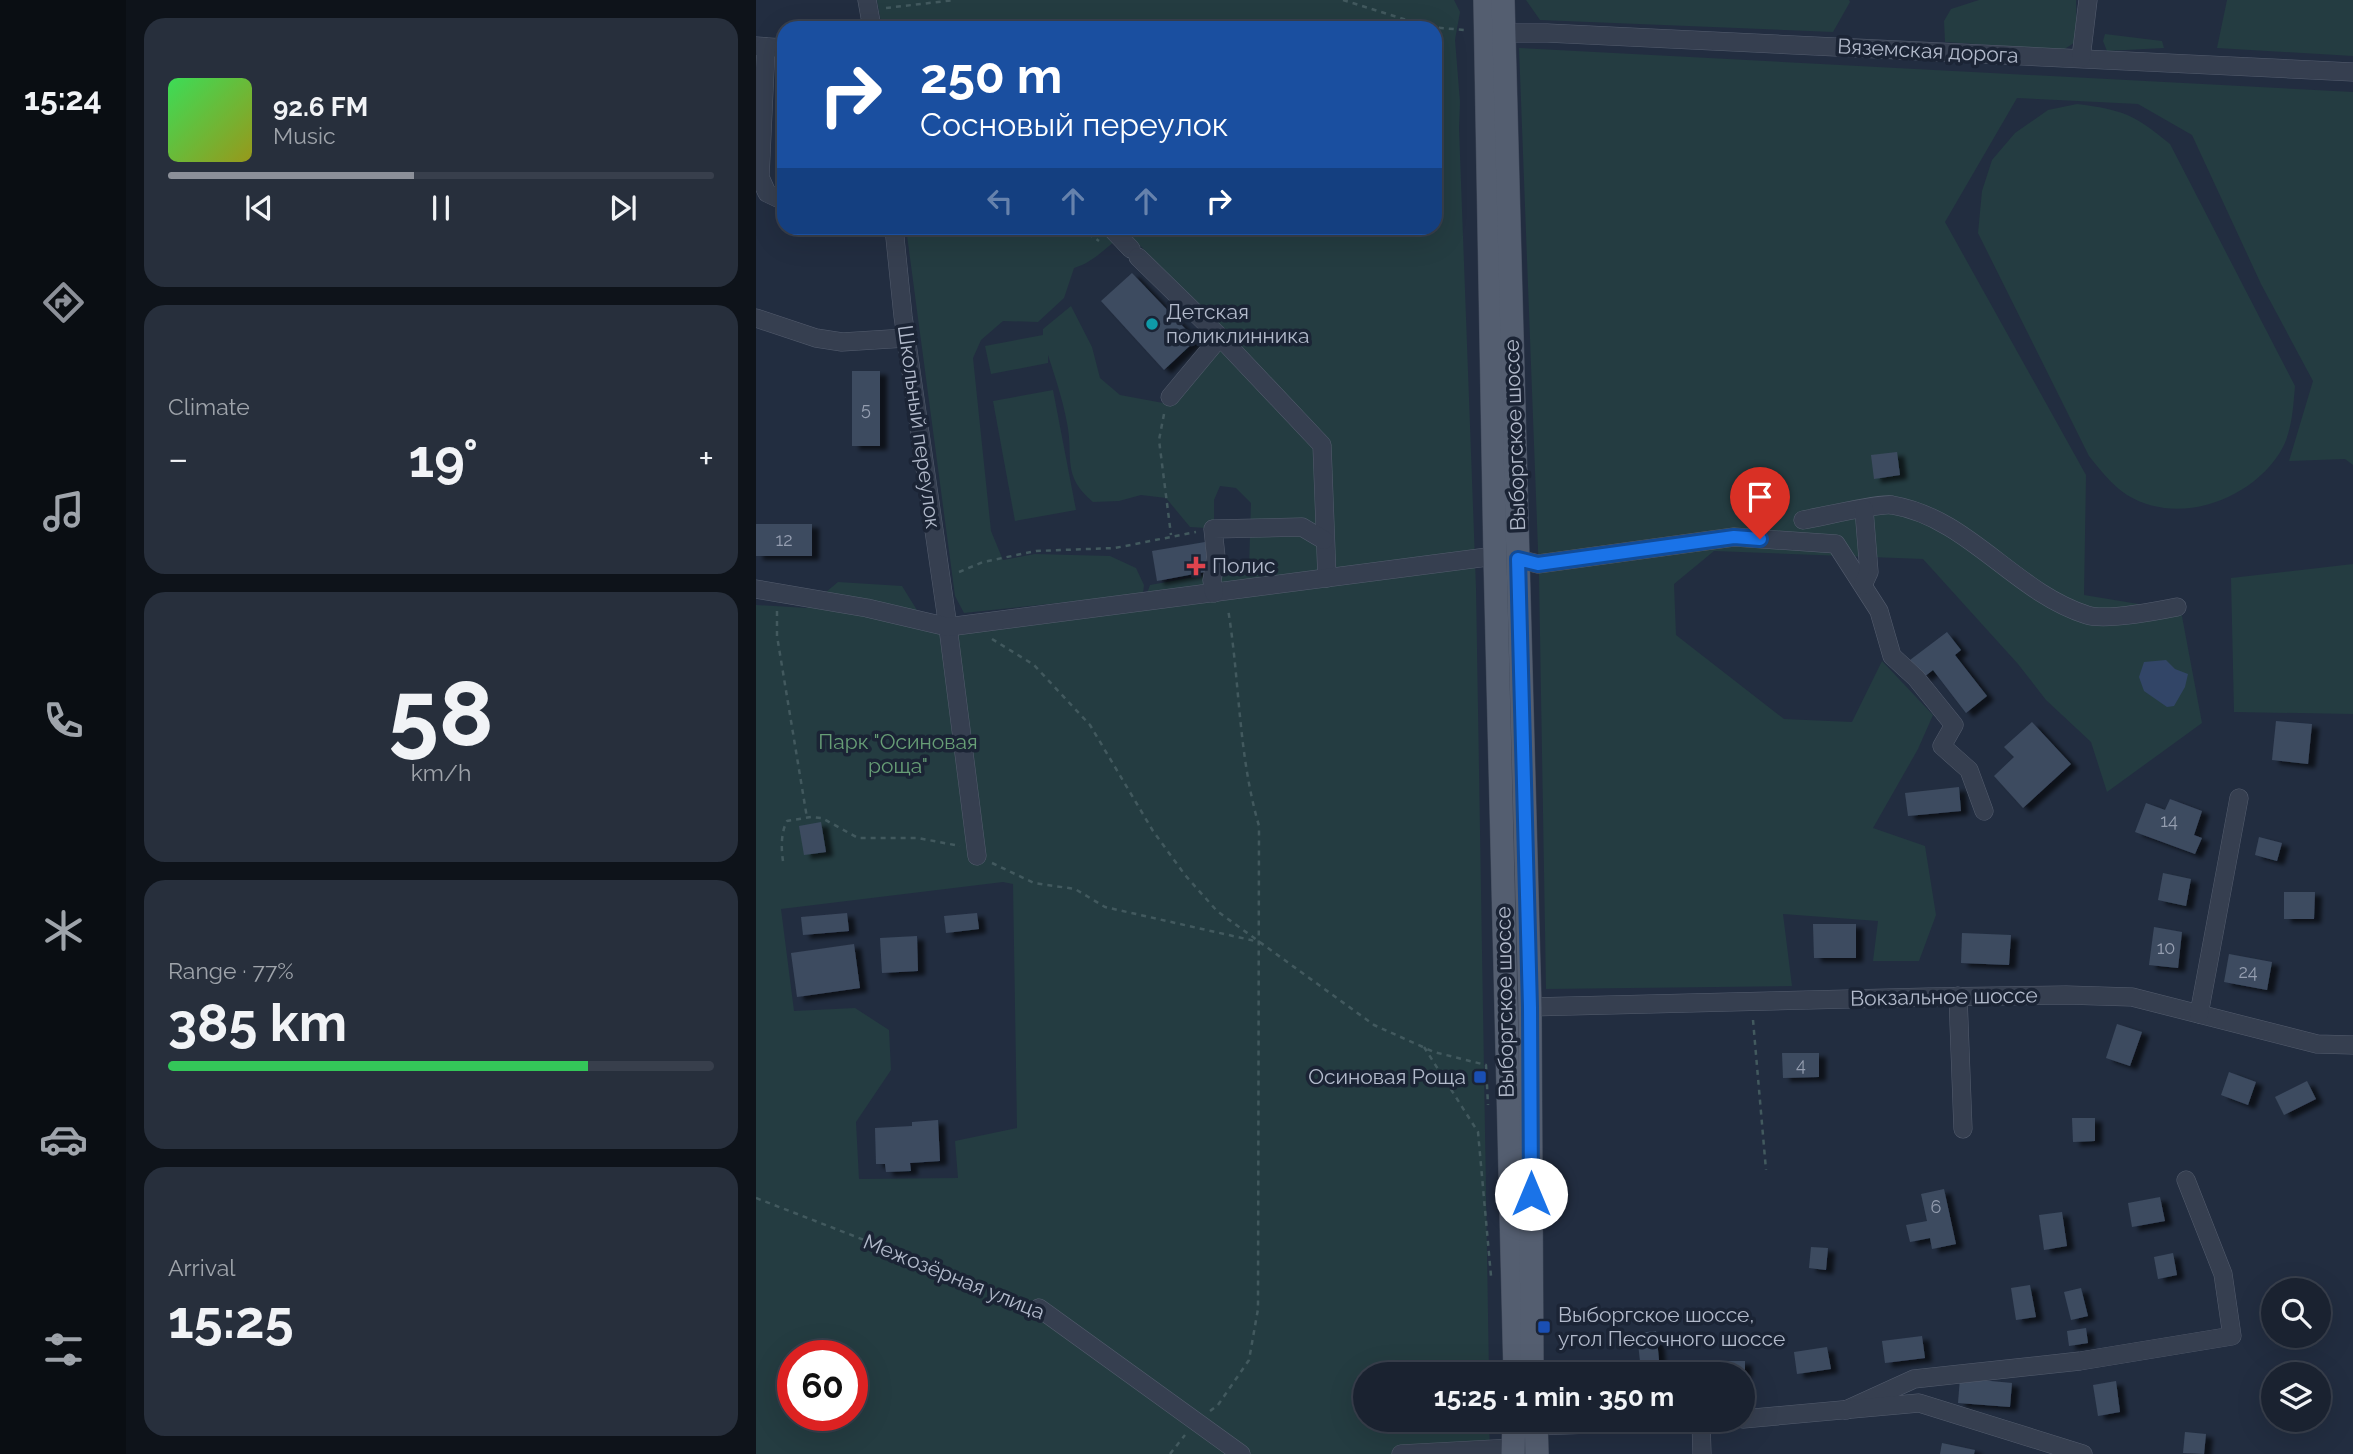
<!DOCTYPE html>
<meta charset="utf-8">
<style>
:root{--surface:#1a2230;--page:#272f3c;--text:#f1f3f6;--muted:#9fa4ab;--line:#383f4c;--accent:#8c9099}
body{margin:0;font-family:Raleway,sans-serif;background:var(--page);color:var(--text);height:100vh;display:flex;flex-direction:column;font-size:26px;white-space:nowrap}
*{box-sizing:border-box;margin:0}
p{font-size:23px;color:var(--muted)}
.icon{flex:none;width:38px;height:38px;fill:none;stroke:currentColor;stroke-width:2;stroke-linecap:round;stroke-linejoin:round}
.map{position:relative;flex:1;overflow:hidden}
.details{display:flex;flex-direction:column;gap:18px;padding:18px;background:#0e131a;width:630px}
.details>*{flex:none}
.banner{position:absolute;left:21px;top:21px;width:665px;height:214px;border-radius:21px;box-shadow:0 7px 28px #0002,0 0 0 2px var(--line);background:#1a4fa0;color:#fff;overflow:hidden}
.buttons{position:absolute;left:1505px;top:1278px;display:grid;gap:14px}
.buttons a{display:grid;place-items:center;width:70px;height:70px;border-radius:50%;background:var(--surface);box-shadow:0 7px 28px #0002,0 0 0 2px var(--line);font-size:35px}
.speed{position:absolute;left:21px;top:1340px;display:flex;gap:14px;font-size:35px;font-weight:700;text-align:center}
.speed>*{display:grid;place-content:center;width:91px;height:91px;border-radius:50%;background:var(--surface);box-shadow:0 7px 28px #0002,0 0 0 2px var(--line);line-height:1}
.speed .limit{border:10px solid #d22;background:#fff;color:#111}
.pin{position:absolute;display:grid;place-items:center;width:60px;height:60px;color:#fff;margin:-72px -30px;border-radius:50% 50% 50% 0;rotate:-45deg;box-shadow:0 0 7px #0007}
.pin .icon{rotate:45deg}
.me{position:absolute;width:77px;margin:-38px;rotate:0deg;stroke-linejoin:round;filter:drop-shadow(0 0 5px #0008)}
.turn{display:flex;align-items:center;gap:24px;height:147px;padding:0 28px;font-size:32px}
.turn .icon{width:91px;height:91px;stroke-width:2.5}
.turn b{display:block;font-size:49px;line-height:60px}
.lanes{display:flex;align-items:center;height:66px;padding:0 28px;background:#0003;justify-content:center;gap:35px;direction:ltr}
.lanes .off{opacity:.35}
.big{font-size:52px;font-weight:700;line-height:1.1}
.details .widget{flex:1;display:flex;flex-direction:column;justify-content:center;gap:10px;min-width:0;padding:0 24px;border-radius:21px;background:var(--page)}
.details .dial{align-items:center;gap:0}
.dial b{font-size:91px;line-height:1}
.song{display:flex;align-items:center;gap:21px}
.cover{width:84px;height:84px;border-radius:10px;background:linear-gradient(135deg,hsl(130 70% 55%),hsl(60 70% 35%))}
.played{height:7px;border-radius:4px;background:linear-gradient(90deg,var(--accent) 45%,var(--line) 45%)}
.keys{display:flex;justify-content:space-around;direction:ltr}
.heat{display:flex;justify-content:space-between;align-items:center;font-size:38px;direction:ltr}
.charge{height:10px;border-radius:5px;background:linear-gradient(90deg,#34c759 77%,var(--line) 0)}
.trip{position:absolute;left:597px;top:1362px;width:402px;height:70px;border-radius:35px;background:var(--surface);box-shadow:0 7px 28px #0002,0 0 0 2px var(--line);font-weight:700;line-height:70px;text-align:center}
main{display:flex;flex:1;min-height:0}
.tabs{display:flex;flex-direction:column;width:126px;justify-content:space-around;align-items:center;background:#0a0e13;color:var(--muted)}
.tabs .icon{width:49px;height:49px}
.tabs .current{color:var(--accent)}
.tabs b{font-size:32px;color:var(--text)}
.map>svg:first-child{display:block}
.green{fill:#243c41;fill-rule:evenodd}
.water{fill:#324567}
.building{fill:#3d4b60;filter:url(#shadow)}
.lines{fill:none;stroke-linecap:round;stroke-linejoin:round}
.minor-casing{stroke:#545d6e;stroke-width:19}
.major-casing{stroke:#3f4859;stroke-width:24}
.path{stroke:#42595e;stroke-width:2.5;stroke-dasharray:5 5;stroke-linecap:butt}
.minor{stroke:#363f50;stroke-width:18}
.major{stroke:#545e70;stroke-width:23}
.route-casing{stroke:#114b97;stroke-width:18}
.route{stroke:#1a73e8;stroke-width:12}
.culture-dot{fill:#0f9aa8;stroke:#1b2435;stroke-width:2.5}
.health-dot{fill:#e0444e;stroke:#1b2435;stroke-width:2.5}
.transit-dot{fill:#1a4fb4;stroke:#1b2435;stroke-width:2.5}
.labels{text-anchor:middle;stroke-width:7;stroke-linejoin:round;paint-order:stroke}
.number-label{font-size:18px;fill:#959eb0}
.street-label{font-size:21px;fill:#b2bacb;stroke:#1b2435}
.poi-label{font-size:21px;fill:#b2bacb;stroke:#1b2435;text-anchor:start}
.park-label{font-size:21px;fill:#679e76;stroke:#1b2435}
</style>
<main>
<nav class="tabs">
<b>15:24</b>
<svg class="icon current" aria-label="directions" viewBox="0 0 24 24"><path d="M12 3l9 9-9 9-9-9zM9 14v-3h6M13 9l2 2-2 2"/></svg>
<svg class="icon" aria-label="music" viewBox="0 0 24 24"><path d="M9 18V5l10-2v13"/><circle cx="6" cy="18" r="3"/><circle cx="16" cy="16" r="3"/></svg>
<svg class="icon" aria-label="phone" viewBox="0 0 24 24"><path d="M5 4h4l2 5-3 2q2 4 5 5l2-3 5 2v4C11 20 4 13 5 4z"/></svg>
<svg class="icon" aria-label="climate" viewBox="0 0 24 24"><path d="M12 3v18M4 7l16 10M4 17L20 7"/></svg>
<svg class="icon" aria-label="car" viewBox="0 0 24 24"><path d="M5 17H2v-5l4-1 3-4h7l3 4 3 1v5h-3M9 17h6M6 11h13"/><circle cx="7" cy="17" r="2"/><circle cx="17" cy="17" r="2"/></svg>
<svg class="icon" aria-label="filters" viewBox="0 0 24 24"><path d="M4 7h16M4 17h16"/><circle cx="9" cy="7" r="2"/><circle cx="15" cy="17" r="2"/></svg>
</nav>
<section class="details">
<div class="widget">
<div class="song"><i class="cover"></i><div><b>92.6 FM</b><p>Music</p></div></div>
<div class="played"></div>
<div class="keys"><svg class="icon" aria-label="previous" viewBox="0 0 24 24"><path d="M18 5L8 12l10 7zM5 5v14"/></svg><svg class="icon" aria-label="pause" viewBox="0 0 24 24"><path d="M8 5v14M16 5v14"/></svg><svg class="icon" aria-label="next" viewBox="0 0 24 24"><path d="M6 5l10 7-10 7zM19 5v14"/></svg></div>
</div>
<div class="widget"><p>Climate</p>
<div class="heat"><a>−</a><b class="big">19°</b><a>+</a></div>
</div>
<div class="widget dial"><b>58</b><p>km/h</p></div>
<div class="widget"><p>Range · 77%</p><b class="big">385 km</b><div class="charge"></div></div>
<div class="widget"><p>Arrival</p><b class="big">15:25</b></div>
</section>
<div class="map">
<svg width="1597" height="1454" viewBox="0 0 1597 1454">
<defs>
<filter id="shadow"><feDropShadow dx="7" dy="4" stdDeviation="2" flood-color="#0009"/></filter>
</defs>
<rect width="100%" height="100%" fill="#222d40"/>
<g class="green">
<path d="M121,0H698L704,12L699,40L704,102L703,128L720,588L733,1374H609V1419H733L734,1454H0V605L51,608L82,582L146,586L164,615L222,628L390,596L394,585L493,567L495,503L480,488L464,486L458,500V523L450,528L434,527L410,498L385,495L363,501L337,502C305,475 318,458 311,423C307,400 299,377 292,355V363L235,374L229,346L287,335V329L315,306L336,347L344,378L364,395L418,405L459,357L471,336L371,232C353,244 339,262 318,268L308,298L282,322L247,321L225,340L217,358L235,531L247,560L279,554L354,556L380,568L388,585L387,594L208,613L199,596L150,228H679V28H126ZM247,882L257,884L261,1128L199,1141L202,1178L103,1179L100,1122L135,1070L133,1030L99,1008L38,1011L25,909ZM37,1356H96V1416H37Z"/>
<polygon points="770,0 1093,0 1094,2 1077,32 784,20"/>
<polygon points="1223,0 1320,0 1321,41 1307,50 1189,42 1188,21 1195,9"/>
<polygon points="1471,0 1597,0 1597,56 1461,48"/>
<polygon points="1349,34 1406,41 1408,48 1351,51 1347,41"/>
<polygon points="763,48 1597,92 1597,465 1589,459 1533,461 1557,381 1505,284 1436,135 1382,104 1261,98 1189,222 1330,475 1328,595 1425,611 1446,723 1351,792 1335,742 1290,700 1262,664 1167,559 958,551 918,584 920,635 1028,719 1096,722 1126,661 1177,715 1162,749 1117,828 1169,846 1180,915 1163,961 1117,961 1122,921 1027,914 1036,986 790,989 783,576"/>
<path d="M1321,104C1367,110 1378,114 1414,144L1539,386C1537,409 1536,434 1523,454C1492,501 1422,526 1371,495C1356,485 1344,470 1333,456L1222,233L1226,191L1236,160L1259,133L1292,110Z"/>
<polygon points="297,390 320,510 259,521 237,401"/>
<polygon points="1597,564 1597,714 1478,712 1475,578"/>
</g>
<polygon class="water" points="1410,660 1419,669 1432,674 1429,687 1418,706 1411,707 1388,691 1383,677 1388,662"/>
<g class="building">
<polygon points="376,273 440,340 408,370 345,301"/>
<rect x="96" y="371" width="28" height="75"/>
<polygon points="1141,452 1144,475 1118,479 1115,455"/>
<rect x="0" y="524" width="56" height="32"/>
<polygon points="449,542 454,571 401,581 396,551"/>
<polygon points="1191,632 1205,650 1199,655 1231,696 1210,713 1177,670 1168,677 1154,660"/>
<polygon points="1520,721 1556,724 1552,764 1516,760"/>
<polygon points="1276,722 1315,764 1267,808 1238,776 1258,757 1248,747"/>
<polygon points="1203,787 1205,811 1152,816 1149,793"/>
<polygon points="1414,799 1446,811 1438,835 1446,838 1439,854 1379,832 1390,803 1409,810"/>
<polygon points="65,822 70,852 48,855 43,826"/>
<polygon points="1503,837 1526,843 1521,861 1499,855"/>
<polygon points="1407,873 1435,879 1430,906 1402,900"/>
<polygon points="1528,892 1559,892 1558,919 1528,919"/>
<polygon points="91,913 93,931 47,935 45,917"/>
<polygon points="221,913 223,929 190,933 188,916"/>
<polygon points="1057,924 1100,924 1100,958 1058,958"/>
<polygon points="1398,927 1426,932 1422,968 1393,965"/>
<polygon points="1206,933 1255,935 1253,965 1205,963"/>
<polygon points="161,936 162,971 126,973 124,938"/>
<polygon points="98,944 104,988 41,997 35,953"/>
<polygon points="1473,954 1516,962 1511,990 1468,982"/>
<polygon points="1361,1024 1386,1032 1374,1066 1350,1058"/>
<polygon points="1026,1053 1063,1053 1063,1077 1027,1078"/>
<polygon points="1473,1072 1500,1082 1492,1105 1465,1095"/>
<polygon points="1551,1081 1560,1099 1528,1115 1519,1097"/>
<polygon points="1316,1118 1339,1118 1339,1141 1317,1142"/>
<polygon points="182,1120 184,1161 154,1163 155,1171 130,1172 129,1164 120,1164 119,1128 156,1126 156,1122"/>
<polygon points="1188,1189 1200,1244 1176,1249 1174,1238 1154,1242 1150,1225 1171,1221 1165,1194"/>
<polygon points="1404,1197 1409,1221 1376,1227 1372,1203"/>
<polygon points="1306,1212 1311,1246 1288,1250 1283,1215"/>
<polygon points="1055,1247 1072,1248 1070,1270 1053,1268"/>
<polygon points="1417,1253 1421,1275 1402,1279 1398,1257"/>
<polygon points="1274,1285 1280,1317 1260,1320 1255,1288"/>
<polygon points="1325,1288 1332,1316 1315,1320 1308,1292"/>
<polygon points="1330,1328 1332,1343 1313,1346 1311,1331"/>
<polygon points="900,1331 904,1369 885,1371 881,1333"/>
<polygon points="1166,1336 1169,1358 1129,1363 1126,1341"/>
<polygon points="1071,1347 1075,1369 1041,1374 1038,1352"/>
<rect x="960" y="1361" width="29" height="13"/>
<polygon points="1204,1378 1256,1383 1254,1407 1202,1403"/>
<polygon points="1360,1381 1364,1412 1342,1416 1337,1385"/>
<polygon points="1429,1432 1450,1434 1448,1454 1427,1453"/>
<polygon points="1186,1443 1219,1450 1218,1454 1184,1454"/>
</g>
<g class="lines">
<defs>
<g id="minor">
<polyline points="111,0 116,28"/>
<polyline points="748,33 791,33 1597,72"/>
<polyline points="0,46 28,48"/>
<polyline points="10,47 4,177 11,193 28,201"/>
<polyline points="1325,58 1332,0"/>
<polyline points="138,228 147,316 192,627 221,856"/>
<polyline points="355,228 375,249"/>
<polyline points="382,257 464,337 566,445 571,578"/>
<polyline points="0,318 60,338 86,342 150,338"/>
<polyline points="414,397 464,337"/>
<path d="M1047,520C1065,517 1122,503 1136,505C1213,518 1258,592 1331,615C1350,621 1401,611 1421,607"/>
<polyline points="762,559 782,564 978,537 1080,544 1123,611 1136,656 1160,678 1198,725 1186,746 1213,770 1228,811"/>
<polyline points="1107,585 1113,572 1108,509"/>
<polyline points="0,589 111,608 192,627 739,556"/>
<polyline points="458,593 456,580 460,557 457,529 546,527 568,540"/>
<polyline points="1202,996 1207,1129"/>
<polyline points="774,1007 1173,997 1310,995 1376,997 1561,1044 1597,1045"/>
<polyline points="1443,1014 1483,798"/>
<polyline points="283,1308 485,1454"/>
<polyline points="1090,1410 1158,1379 1324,1361 1476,1336 1467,1274 1430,1180"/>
<polyline points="987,1419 1163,1403 1327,1454"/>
<polyline points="945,1421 946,1454"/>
<polyline points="780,1426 980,1419"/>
<polyline points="645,1454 757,1448"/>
</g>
<g id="major">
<polyline points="729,0 739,556 759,1374"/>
<polyline points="747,0 774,1007 776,1374"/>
<polyline points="780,1419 781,1454"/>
<polyline points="757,1454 758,1419"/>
</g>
</defs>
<use href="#minor" class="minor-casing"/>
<use href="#major" class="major-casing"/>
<g class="path">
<polyline points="587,0 673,27 709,30"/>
<polyline points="130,8 199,0"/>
<polyline points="324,228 343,241"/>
<polyline points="408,414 403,440 415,535"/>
<polyline points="203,572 227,562 280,551 359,548 440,532"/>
<polyline points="21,611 21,636 51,818"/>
<polyline points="236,639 278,665 334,725 397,831 429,875 461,911 618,1025 678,1052 730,1065 732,1105"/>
<path d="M27,861C25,848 25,832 31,821L55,817L66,818L102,838H162L204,846"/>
<polyline points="236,863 278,883 319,889 349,907 499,941"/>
<polyline points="997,1020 1010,1170"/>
<polyline points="668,1047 722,1132 735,1276"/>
<polyline points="0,1198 268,1302"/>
<path d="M454,1411L462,1405L493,1360L502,1309L503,826C482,754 484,682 472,609"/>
<polyline points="414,1454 429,1435"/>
</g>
<use href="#minor" class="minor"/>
<use href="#major" class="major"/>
</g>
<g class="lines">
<defs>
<polyline id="route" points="775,1194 774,1007 762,559 782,564 978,537 1004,539"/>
</defs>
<use href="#route" class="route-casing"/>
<use href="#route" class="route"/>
</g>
<circle class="culture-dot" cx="396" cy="324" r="7"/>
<path class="health-dot" d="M436.5 555.5h7v7h7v7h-7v7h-7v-7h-7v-7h7z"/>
<g class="transit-dot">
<rect x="717" y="1070" width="14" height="14" rx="3.5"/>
<rect x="781" y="1320" width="14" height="14" rx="3.5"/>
</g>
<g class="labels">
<g class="number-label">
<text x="110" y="415">5</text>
<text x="28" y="546">12</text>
<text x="1413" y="827">14</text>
<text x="1410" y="954">10</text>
<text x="1492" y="978">24</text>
<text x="1045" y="1071">4</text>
<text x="1180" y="1213">6</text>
</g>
<g class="street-label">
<text transform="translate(1172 51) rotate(3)" y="7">Вяземская дорога</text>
<text transform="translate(163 427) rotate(82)" y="7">Школьный переулок</text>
<text transform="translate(759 435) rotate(-92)" y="7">Выборгское шоссе</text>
<text transform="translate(1188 997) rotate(-1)" y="7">Вокзальное шоссе</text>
<text transform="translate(749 1002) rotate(-91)" y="7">Выборгское шоссе</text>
<text transform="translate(198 1277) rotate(22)" y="7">Межозёрная улица</text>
</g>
<g class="poi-label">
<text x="410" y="319">Детская<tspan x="410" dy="24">поликлинника</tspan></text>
<text x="456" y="573">Полис</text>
<text x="710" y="1084" text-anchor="end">Осиновая Роща</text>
<text x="802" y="1322">Выборгское шоссе,<tspan x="802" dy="24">угол Песочного шоссе</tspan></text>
</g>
<g class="park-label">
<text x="142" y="749">Парк "Осиновая<tspan x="142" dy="24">роща"</tspan></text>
</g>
</g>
</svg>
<div class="buttons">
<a><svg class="icon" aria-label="search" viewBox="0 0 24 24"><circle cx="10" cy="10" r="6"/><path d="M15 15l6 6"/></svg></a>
<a><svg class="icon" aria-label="layers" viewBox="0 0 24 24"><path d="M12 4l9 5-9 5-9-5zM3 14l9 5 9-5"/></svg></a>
</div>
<div class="speed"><div class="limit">60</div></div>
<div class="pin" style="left:1004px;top:539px;background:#d93025"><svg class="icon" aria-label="arrive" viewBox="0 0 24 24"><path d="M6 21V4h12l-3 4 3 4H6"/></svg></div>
<svg class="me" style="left:775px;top:1194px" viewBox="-20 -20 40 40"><circle r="19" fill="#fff"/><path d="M0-13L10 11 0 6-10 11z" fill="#1a73e8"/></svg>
<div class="trip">15:25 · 1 min · 350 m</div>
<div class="banner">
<div class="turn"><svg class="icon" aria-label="right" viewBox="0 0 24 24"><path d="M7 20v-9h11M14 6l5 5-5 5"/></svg><div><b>250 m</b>Сосновый переулок</div></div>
<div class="lanes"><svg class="icon off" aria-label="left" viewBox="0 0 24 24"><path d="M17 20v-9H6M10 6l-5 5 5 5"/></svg><svg class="icon off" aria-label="ahead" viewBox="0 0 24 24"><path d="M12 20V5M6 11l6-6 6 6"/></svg><svg class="icon off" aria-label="ahead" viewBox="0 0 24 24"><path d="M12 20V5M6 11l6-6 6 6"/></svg><svg class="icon" aria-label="right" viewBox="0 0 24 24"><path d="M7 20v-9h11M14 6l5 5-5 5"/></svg></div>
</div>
</div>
</main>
